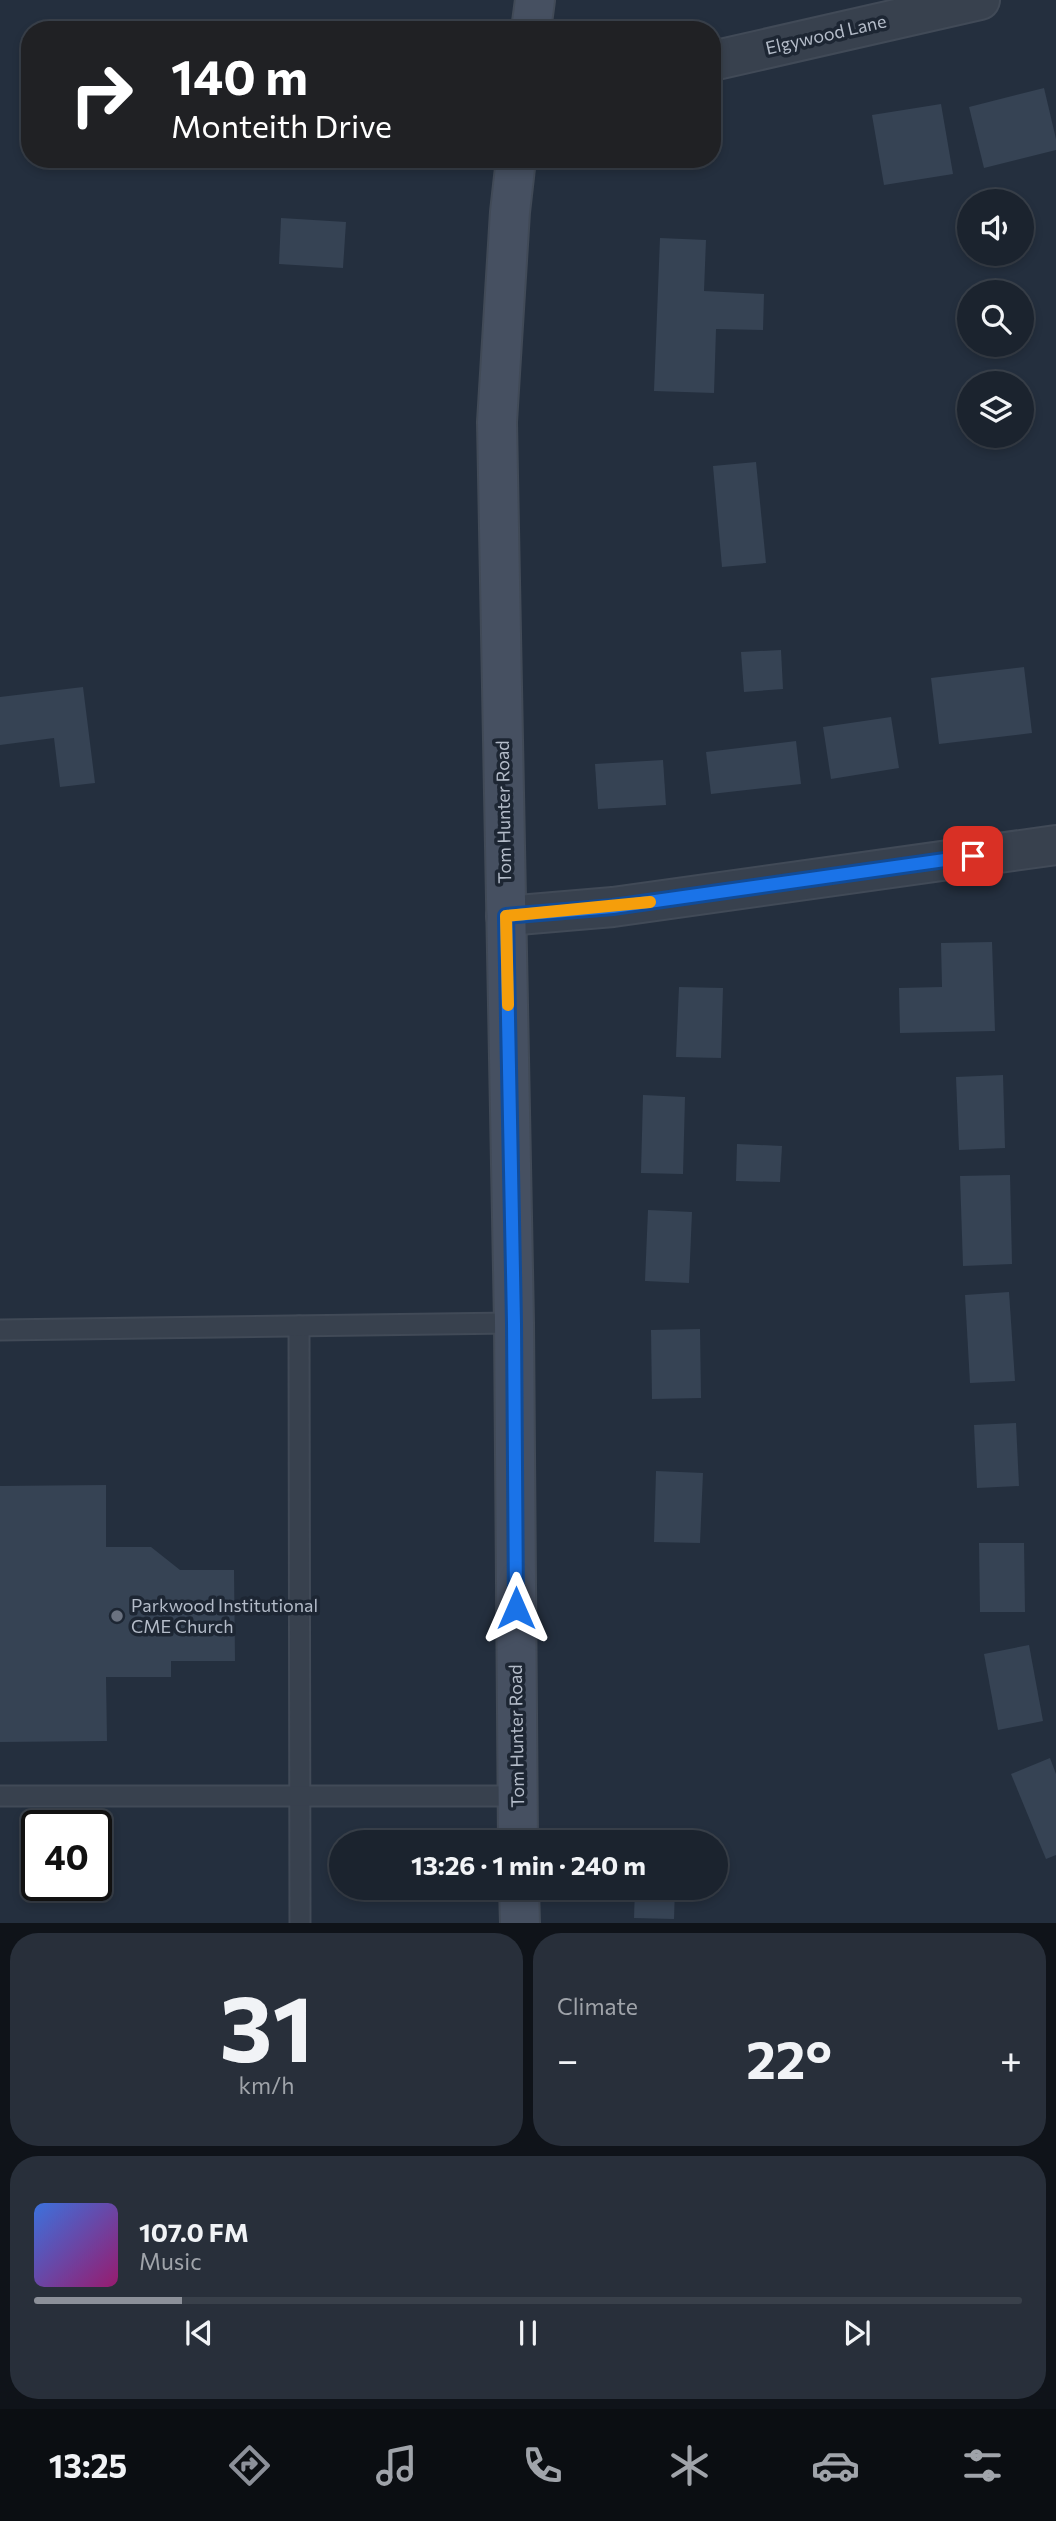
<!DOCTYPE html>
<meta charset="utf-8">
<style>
:root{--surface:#1b232e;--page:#282f3a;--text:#f1f3f6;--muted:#a0a4aa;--line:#39404a;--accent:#8c9099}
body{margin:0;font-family:Commissioner,sans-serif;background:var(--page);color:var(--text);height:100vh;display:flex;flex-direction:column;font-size:26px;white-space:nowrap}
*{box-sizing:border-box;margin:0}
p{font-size:23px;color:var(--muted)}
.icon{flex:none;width:38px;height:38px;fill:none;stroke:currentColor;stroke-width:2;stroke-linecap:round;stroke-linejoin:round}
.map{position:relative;height:1923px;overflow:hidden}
.details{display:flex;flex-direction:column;gap:10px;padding:10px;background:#0f1319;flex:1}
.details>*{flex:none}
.top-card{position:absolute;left:21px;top:21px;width:700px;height:147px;border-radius:28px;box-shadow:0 4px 10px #0003,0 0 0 2px var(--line);background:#202124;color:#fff;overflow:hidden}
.tools{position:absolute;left:957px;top:189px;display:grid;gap:14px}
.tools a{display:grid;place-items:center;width:77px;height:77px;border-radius:50%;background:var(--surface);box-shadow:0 4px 10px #0003,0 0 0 2px var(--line);font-size:35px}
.speed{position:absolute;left:21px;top:1810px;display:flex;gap:14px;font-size:35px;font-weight:700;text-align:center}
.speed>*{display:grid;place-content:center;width:91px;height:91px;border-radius:50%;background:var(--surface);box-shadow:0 4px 10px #0003,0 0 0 2px var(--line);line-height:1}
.speed .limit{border:4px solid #111;border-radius:10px;background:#fff;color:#111}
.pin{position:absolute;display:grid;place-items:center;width:60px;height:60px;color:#fff;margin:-30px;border-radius:14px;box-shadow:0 4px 10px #0006}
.me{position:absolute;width:77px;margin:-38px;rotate:0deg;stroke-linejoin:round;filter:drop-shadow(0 0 5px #0008)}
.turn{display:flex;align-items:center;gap:24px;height:147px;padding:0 35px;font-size:32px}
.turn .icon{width:91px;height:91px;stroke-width:2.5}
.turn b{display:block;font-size:49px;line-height:60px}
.big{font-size:52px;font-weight:700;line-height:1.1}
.details .card{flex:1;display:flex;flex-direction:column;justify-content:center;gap:10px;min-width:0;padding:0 24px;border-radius:28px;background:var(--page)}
.details .dial{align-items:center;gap:0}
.dial b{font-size:91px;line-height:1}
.song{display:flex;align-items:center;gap:21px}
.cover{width:84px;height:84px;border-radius:10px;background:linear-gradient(135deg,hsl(220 70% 55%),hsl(320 70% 35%))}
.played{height:7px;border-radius:4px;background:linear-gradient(90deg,var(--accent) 15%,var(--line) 15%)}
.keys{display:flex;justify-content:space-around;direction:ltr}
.heat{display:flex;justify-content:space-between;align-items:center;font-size:38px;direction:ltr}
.details .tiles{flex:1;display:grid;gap:10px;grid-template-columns:1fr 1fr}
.card:last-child{grid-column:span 2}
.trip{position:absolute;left:329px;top:1830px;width:399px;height:70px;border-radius:35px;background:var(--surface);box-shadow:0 4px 10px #0003,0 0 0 2px var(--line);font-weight:700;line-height:70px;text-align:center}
.dock{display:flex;height:112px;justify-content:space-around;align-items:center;background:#0b0e12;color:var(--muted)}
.dock .icon{width:49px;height:49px}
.dock .active{color:var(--accent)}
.dock b{font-size:32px;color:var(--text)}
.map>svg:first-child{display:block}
.building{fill:#364354}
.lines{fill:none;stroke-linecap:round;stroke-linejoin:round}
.lane-casing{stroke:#414a57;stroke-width:23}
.street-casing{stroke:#414a57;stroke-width:42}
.secondary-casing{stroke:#414a57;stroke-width:42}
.lane{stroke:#38414e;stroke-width:19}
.street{stroke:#38414e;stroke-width:38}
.secondary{stroke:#465061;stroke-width:38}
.route-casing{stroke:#114b97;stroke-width:18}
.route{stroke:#1a73e8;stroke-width:12}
.slow{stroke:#f59e0b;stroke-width:12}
.worship-dot{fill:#6b7280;stroke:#1d2633;stroke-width:2.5}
.labels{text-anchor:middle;stroke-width:7;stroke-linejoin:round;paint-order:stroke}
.street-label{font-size:18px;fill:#b4bcc9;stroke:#1d2633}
.poi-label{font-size:18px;fill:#b4bcc9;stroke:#1d2633;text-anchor:start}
</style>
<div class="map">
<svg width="1056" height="1923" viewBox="0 0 1056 1923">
<rect width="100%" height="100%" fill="#242f3e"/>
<g class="building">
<polygon points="1044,88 1056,139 1056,150 984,168 969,107"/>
<polygon points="941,104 953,174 884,185 872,115"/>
<polygon points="281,218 346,222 343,268 279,264"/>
<polygon points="660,238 706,240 704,291 764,294 763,330 716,329 714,393 654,391"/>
<polygon points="756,462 766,563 722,567 713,466"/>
<polygon points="781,650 783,689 744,692 741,652"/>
<polygon points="1024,667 1032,733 939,744 931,678"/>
<polygon points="83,687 95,783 60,787 54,738 0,745 0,697"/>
<polygon points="891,717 899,768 831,779 823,727"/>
<polygon points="796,741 801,784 711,794 706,752"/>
<polygon points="663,760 666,805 598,809 595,764"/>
<polygon points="992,942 995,1031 900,1033 899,988 942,987 941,943"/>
<polygon points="679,987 723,988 721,1058 676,1057"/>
<polygon points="1003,1075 1005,1148 959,1150 956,1077"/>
<polygon points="643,1095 685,1097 683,1174 641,1173"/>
<polygon points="737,1144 782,1146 780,1182 736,1181"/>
<polygon points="1010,1175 1012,1264 963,1266 960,1176"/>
<polygon points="648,1210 692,1212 689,1283 645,1281"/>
<polygon points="1009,1292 1015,1381 970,1383 965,1295"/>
<polygon points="700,1329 701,1398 652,1399 651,1330"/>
<polygon points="1016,1423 1019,1486 977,1488 974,1425"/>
<polygon points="656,1471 703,1473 700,1543 654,1542"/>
<polygon points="106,1485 106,1547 151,1547 180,1570 234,1570 235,1661 171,1661 171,1677 106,1677 107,1741 0,1742 0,1486"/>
<polygon points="979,1543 1024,1543 1025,1612 980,1612"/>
<polygon points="1029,1645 1043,1721 998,1730 984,1654"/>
<polygon points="1050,1758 1056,1774 1056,1855 1046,1859 1011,1774"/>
<polygon points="637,1828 677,1829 677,1843 637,1843"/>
<polygon points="635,1888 675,1888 674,1919 634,1918"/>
</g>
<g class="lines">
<defs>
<g id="lane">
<polyline points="299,1326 300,1923"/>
<polyline points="0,1330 514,1323"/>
<polyline points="0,1796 517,1796"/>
</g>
<g id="street">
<polyline points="712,61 980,0"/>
<polyline points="506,916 613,907 1056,845"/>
</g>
<g id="secondary">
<polyline points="531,30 535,0"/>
<polyline points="516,159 510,212 497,422 514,1323 518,1843"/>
<polyline points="519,1888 520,1923"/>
</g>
</defs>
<use href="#lane" class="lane-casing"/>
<use href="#street" class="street-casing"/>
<use href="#secondary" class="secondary-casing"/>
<use href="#lane" class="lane"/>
<use href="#street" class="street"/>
<use href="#secondary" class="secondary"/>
</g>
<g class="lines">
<defs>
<polyline id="route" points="516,1608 514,1323 506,916 613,907 973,856"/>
</defs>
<use href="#route" class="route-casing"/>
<use href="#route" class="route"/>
<polyline class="slow" points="508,1005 506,916 650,902"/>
</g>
<circle class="worship-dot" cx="117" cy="1616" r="7"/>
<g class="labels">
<g class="street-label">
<text transform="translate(826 35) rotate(-13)" y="6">Elgywood Lane</text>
<text transform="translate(504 812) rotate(-91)" y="6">Tom Hunter Road</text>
<text transform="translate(517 1736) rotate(-91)" y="6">Tom Hunter Road</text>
</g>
<g class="poi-label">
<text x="131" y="1612">Parkwood Institutional<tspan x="131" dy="21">CME Church</tspan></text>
</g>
</g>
</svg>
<div class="tools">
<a><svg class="icon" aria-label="sound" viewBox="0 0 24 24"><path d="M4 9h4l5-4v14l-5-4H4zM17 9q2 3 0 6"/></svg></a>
<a><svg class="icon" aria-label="search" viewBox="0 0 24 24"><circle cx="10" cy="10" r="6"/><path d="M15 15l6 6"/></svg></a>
<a><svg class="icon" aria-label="layers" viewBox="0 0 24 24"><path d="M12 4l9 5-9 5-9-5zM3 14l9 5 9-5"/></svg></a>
</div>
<div class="speed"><div class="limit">40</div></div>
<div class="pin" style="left:973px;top:856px;background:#d93025"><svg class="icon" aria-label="arrive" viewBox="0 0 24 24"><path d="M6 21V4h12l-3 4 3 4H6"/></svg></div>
<svg class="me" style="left:516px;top:1608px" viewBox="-20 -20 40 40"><path d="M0-17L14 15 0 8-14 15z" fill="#1a73e8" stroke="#fff" stroke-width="4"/></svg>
<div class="trip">13:26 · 1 min · 240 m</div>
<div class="top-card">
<div class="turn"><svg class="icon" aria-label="right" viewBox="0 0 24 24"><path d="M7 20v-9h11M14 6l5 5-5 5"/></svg><div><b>140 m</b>Monteith Drive</div></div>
</div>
</div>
<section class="details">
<div class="tiles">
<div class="card dial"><b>31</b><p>km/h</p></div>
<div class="card"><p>Climate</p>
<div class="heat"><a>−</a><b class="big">22°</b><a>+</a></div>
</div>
<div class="card">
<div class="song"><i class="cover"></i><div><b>107.0 FM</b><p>Music</p></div></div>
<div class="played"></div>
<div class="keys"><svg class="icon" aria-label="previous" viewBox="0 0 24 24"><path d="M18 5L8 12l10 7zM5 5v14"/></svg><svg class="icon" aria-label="pause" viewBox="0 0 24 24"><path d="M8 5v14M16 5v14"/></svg><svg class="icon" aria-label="next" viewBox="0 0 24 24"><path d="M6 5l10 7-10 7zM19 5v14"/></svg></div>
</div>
</div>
</section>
<nav class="dock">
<b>13:25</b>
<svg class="icon active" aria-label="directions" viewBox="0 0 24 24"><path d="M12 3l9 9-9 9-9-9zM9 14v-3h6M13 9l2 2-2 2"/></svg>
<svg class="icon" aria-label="music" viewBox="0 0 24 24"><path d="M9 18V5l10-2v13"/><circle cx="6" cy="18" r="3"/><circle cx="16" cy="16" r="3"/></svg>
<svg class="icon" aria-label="phone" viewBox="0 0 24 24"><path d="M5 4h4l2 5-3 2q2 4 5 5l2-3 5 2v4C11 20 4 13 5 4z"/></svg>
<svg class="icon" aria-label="climate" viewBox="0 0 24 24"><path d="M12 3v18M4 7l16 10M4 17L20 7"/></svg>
<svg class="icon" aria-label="car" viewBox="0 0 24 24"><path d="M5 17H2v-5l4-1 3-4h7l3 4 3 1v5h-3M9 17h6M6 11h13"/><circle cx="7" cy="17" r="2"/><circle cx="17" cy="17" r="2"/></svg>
<svg class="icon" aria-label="filters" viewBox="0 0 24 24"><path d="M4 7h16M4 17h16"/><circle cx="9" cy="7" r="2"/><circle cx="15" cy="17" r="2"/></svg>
</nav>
